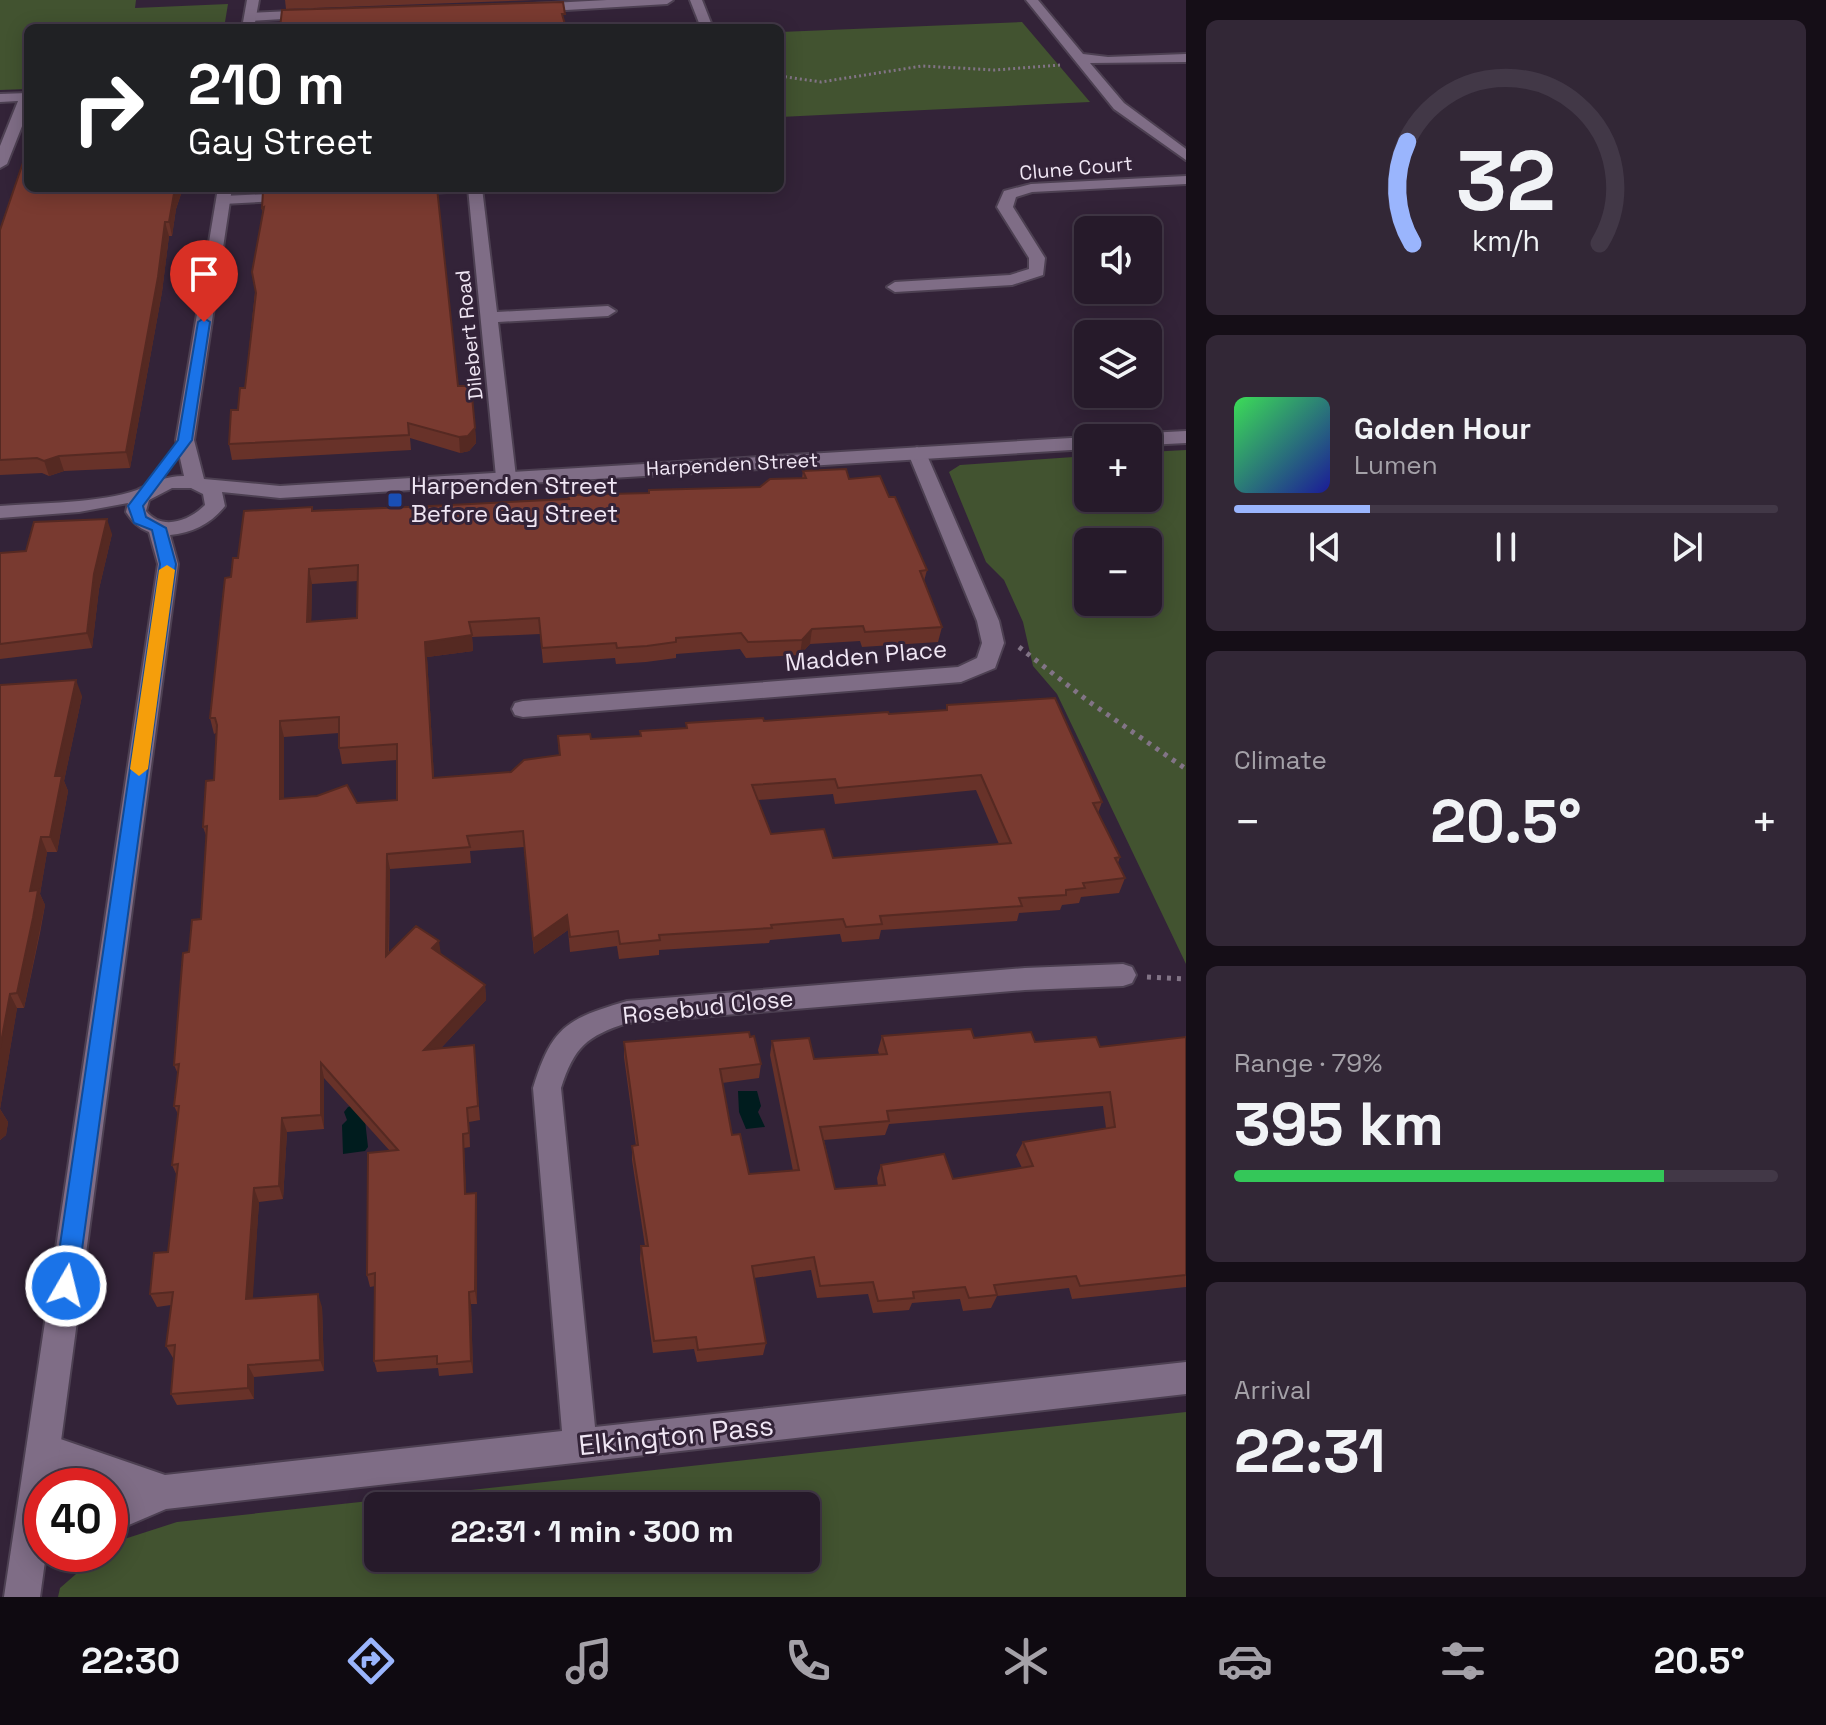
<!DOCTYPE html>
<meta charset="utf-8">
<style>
:root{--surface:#261a2a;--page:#322736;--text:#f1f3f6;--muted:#a4a1a8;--line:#423847;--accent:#9ab5fd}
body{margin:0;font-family:"Space Grotesk",sans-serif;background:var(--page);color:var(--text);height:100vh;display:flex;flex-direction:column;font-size:30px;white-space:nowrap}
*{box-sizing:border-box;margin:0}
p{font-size:26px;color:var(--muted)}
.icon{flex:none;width:44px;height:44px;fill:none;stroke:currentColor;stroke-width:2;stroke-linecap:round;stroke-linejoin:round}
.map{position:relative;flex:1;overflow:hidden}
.drawer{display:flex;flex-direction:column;gap:20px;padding:20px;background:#150e17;width:640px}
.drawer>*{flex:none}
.guide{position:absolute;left:24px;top:24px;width:760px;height:168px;border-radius:12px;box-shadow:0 4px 20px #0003,0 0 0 2px var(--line);background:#202124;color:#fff;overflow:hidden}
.tools{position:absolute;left:1074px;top:216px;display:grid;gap:16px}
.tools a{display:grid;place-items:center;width:88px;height:88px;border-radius:12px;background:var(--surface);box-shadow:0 4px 20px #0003,0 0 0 2px var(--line);font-size:40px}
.speed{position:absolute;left:24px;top:1468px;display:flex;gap:16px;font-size:40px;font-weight:700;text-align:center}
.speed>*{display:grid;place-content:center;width:104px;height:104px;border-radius:50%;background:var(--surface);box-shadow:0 4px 20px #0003,0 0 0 2px var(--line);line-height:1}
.speed .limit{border:12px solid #d22;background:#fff;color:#111}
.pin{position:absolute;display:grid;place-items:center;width:68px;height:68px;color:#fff;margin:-82px -34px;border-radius:50% 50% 50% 0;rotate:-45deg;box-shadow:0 0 8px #0007}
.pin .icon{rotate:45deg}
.me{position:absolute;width:88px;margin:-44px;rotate:8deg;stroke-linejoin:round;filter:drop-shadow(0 0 6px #0008)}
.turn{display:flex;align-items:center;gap:28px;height:168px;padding:0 32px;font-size:36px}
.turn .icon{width:104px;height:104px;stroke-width:2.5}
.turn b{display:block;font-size:56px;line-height:68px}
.big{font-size:60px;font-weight:600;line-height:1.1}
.drawer .card{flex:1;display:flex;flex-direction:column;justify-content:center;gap:12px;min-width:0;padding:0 28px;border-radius:12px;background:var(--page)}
.drawer .dial{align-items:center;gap:0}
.dial svg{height:208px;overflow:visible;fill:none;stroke:var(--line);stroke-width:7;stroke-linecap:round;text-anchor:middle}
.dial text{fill:var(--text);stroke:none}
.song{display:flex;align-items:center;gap:24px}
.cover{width:96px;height:96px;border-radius:12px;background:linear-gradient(135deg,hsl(130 70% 55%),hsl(240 70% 35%))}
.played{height:8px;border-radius:4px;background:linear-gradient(90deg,var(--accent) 25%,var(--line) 25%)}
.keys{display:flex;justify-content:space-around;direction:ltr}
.heat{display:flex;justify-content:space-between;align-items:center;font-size:44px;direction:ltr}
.charge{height:12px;border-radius:6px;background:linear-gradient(90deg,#34c759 79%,var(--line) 0)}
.trip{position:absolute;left:364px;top:1492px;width:456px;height:80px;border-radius:12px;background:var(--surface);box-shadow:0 4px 20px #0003,0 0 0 2px var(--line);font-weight:600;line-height:80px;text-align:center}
.menu{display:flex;height:128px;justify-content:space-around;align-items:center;background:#0f0a11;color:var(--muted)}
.menu .icon{width:56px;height:56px}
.menu .active{color:var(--accent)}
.menu b{font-size:36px;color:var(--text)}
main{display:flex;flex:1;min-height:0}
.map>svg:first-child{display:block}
.green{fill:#425330;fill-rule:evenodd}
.water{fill:#001c1e}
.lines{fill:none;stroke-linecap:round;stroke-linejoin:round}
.street-casing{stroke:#4d4052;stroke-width:4}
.secondary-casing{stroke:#4d4052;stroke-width:4}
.path-far1{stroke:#827486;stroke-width:3;stroke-dasharray:2 3;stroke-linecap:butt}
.path{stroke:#827486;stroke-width:5;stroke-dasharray:4 6;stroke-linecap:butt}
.street{fill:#7f6d86;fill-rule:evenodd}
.secondary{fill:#7f6d86;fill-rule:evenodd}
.wall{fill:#683229;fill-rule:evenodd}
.shaded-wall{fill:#552922}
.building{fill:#793a30;stroke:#552922;stroke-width:2;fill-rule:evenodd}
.route{fill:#1a73e8;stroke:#114b97;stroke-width:2}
.slow{fill:#f59e0b}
.transit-dot{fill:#1a4fb4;stroke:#332338;stroke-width:3}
.labels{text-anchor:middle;stroke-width:6;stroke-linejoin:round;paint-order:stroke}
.far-street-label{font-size:20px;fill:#f0e6f4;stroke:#332338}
.poi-label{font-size:24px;fill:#f0e6f4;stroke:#332338;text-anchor:start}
.street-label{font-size:24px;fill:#f0e6f4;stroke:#332338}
.near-street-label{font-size:28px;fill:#f0e6f4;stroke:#332338}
</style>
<main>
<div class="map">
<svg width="1186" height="1597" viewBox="0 0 1186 1597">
<rect width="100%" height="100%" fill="#332338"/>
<g class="green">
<polygon points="0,0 136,0 135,8 228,4 224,28 28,28 28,89 0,90"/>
<polygon points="1022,22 1090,102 780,117 780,32"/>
<path d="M1186,450V964L1057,694L1033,666L1023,622L1004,580L986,562L949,472L960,465L1088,456V498H1148V452ZM1148,542V602H1088V542Z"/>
<path d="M1186,1412V1597H58L60,1588L99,1554H110L112,1543L177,1522ZM378,1506H806V1558H378Z"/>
</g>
<g class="water">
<polygon points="738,1091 757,1091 761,1106 758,1112 765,1127 746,1129 739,1112"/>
<polygon points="363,1102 368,1147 365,1151 343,1154 342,1125 347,1120 344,1112 348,1107"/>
</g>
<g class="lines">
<defs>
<g id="street">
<polygon points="607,0 673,0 667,4 533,12 527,8 533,4"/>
<polygon points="690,0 702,0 713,28 701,28"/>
<polygon points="1026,0 1038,0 1083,54 1108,57 1186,54 1186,62 1090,63 1124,103 1186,149 1186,160 1114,109"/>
<polygon points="312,10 318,14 316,17 251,21 245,17 251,13"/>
<polygon points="28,93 28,111 7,164 0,168 0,146 18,101 0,102 0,94"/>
<polygon points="1186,176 1186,184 1032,192 1016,197 1013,207 1045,258 1043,275 1012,285 895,292 887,287 895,282 1010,275 1029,269 1029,258 997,207 1004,191 1031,184"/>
<polygon points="399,188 454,188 447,192 405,194 400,193"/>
<polygon points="468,188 482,188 497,312 608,306 616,311 608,316 498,322 516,477 506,483 496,477"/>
<polygon points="293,193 300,197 298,200 223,204 216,200 223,196"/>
<polygon points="917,447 926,453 999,621 1004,643 995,668 961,682 523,717 515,715 512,709 515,703 523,701 958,667 977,658 982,643 977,621 908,453"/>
<path d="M1123,964L1132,967L1136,975L1132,983L1123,986L1025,990L627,1023C587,1036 574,1047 561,1088L595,1427L1186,1362V1394L166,1509L110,1533V1498L121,1494L110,1490V1486H98L31,1462L26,1450L31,1438L43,1433L165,1475L562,1431L533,1088C552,1026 567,1019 627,1001L1025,968Z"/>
</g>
<g id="secondary">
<polygon points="247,0 259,0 254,28 242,28"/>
<path d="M218,188H232L194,440L204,479L280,486L1088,437L1090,438L1088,449L280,498L222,492L225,506C211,524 192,533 170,535L178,564L55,1486H42V1554H46L40,1597H4L158,564L149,532C138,528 132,521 126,512L128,503L79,512L0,518V506C38,503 102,503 137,490C153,483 165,476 184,476L176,440ZM172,488H191L203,494L205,505C189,521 162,531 146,511L149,500Z"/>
<polygon points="1186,431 1186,443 1148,445 1148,438 1139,438 1148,433"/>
</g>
</defs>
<use href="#street" class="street-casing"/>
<use href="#secondary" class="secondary-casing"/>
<polyline class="path-far1" points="780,76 821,82 922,66 995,70 1061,65"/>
<g class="path">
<polyline points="1019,647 1088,701 1186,769"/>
<polyline points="1147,977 1186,979"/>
</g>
<use href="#street" class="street"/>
<use href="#secondary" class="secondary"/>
</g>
<g class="wall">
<polygon points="285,0 535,0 286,9"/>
<polygon points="28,188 183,188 176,209 172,236 169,236 162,292 130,468 64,471 49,476 42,473 0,475 0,230"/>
<polygon points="267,188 437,188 458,386 475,428 476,443 469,451 460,453 410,438 411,450 232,460 229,444 245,388 263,215 262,208 267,190"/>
<path d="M803,471L849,479L889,497L927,570L924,581L942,627L938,642L862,647L860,641L810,644L800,655L746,658L740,649L676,654V658L646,662L616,664L615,658L543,663L540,634L472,637L473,651L427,657L434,778L511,772L559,755L558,736L591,739L640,736V731L686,728V723L764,721L889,714L946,710L947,705L1102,802L1098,813L1120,857L1118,863L1125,878L1119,893L1081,897L1079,903L1062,905L1060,910L1019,913L1017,921L881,930L879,939L842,942L840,934L770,940L769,943L659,950V955L619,959L617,946L570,952L568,930L534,954L524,847L470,851L471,863L390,869L389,954L441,955L485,985L486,1000L441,1048L474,1045L480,1120L469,1122L470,1147L464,1148L466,1194L476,1193L477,1207V1304H471L473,1373L439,1376L438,1368L377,1372L374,1361L375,1286L370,1287L367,1275L390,1151L324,1078V1129L287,1132L283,1199L259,1202L252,1299L322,1307L324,1371L254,1377V1399L177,1405L171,1394L174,1358H173L166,1346L171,1305L157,1307L150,1294L168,1252L177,1176L172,1165L178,1114L174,1106L178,1074L174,1065L189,952L201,919L207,838L203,827L214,780L216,733L214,734L210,718L231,577L238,558L313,510L431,506L760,487L802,478ZM358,581L357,618L311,622L312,584ZM339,733V748L342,764L397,760V800L357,803L284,799V737ZM976,790L999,844L833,858L771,834L758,800L833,794L835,804Z"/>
<polygon points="112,534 99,589 92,648 0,659 0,553 26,551"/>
<polygon points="0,685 82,696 64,781 68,791 57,852 47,852 40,894 45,905 40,933 24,1008 17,1008 0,1109 8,1122 6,1135 0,1140"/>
<path d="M882,1036L974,1038L1100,1047L1186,1037V1287L1072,1299L1069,1288L997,1296L991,1308L963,1311L960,1299L912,1303L909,1310L873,1313L868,1294L817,1298L811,1270L754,1278L766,1343L763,1355L697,1362L694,1349L653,1353L640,1259L641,1246H645L632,1160V1146H636L624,1057V1042L750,1037L761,1064L759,1078L722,1083L732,1135L749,1174L793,1171L770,1055L772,1041L814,1059L879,1054L878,1050ZM1103,1106L1106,1128L1023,1142L1016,1155L1022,1168L953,1179L881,1165L877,1178L878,1186L835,1189L824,1140L885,1135L889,1124Z"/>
</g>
<g class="shaded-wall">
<polygon points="175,188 183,188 176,209 172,236 169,222"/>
<polygon points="165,222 169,236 162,292 130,468 126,452"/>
<polygon points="475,428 476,443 469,451 460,453 459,437"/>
<polygon points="59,456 64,471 49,476 44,461"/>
<polygon points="107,519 112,534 99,589 92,648 87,633 94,574"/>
<polygon points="309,569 312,584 311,638 307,622"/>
<polygon points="812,629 810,644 800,655 802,640"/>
<polygon points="472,635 473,651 427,657 435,794 425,642"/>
<polygon points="76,680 82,696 64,781 68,791 57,852 50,837 55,776"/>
<polygon points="280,721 284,737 284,815 280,799"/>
<polygon points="41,837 47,852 40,894 45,905 24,1008 17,993 30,891"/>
<polygon points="387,854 390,869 388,971 386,956"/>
<polygon points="567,915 568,930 534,954 533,939"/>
<polygon points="439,941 441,955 432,948"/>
<polygon points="485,985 486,1000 426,1064 424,1050"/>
<polygon points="10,994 17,1008 0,1109 8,1122 6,1135 0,1140 0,1048"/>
<polygon points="321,1063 324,1078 324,1129 321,1115"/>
<polygon points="282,1118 287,1132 283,1199 279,1186"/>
<polygon points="463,1134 464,1148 467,1208 465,1194"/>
<polygon points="254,1188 259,1202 252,1312 246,1299"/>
<polygon points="476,1193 477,1207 477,1304 475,1291"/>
<polygon points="469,1292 471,1304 473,1373 471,1361"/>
<polygon points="318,1294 322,1307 324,1371 320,1360"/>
<polygon points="248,1365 254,1377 254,1399 248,1388"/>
</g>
<g class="building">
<polygon points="563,2 565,14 562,14 566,28 280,28 282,10"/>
<polygon points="28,148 28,188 175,188 169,222 165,222 158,277 126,452 59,456 44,461 37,458 0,460 0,230"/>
<polygon points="312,188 437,188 458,386 471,386 475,428 468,436 459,437 408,423 409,435 229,444 231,410 238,410 240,388 245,388 256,293 252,272 264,207 262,208 263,191"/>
<path d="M846,469L849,479L880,476L889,497H895L927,570L920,571L942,627L865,632L863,626L812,629L802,640L748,642L741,633L676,638V642L647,646L617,648L616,643L542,648L539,618L469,622L472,635L425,642L433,778L511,772L524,760L560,755L558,736L590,734L591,739L641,736L640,731L687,728L686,723L763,718L764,721L888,712L889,714L947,710V705L1055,698L1102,802L1093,803L1120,857L1115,858L1125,878L1083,883L1085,888L1066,890V895L1019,898L1022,906L880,916L882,924L846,927L843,919L771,925L772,928L659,935L660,940L620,944L618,931L570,937L567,915L533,939L523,831L467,836L470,847L387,854L386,956L416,926L439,941L432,948L485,985L424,1050L474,1045L478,1106L467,1108L469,1133L463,1134L465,1194L476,1193L475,1291L469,1292L471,1361L437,1364V1356L374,1361L375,1273L367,1275L368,1153L398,1150L321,1063V1115L282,1118L279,1186L254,1188L246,1299L318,1294L320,1360L248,1365V1388L171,1394L175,1345L166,1346L173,1292L150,1294L154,1253L168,1252L178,1164L172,1165L179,1106H174L179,1064L174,1065L183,953L189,952L192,920L201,919L207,826L203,827L206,781L214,780L217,725L215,718H210L225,578L231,577L233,558H238L244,511L312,507V511L431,506L569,499L568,495L649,493V490L760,487L770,479L806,478L803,471ZM358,565L357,618L307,622L309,569ZM339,717V748L397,744V800L357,803L347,785L317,796L280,799V721ZM981,775L1011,843L833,858L824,829L771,834L752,785L835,779L838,788Z"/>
<polygon points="107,519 94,574 87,633 0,644 0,553 26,551 34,522"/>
<polygon points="76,680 55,776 62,776 50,837 41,837 30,891 38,890 33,918 17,993 10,994 0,1048 0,685"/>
<path d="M971,1029L974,1038L1031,1032L1035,1042L1096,1037L1100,1047L1186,1037V1275L1080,1286L1076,1276L994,1285L997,1295L969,1298L965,1287L913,1292L914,1298L878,1301L873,1282L820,1286L814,1257L752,1266L766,1343L698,1350L696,1337L654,1341L641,1246H648L632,1146L638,1145L624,1042L749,1032L750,1037L754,1036L761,1064L720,1069L732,1135L740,1134L749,1174L799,1170L772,1041L809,1038L814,1059L887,1054L882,1036ZM1110,1092L1115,1127L1023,1142L1033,1166L953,1179L944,1154L881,1165L885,1185L835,1189L820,1127L889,1121L887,1111Z"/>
</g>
<polygon class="route" points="204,318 210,322 192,440 143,506 146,517 166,528 176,564 77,1286 74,1294 66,1298 57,1294 54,1286 160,564 152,530 134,523 128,506 178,440 198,322"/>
<polygon class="slow" points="167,565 175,570 148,769 139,776 130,769 159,570"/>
<rect class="transit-dot" x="387" y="492" width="16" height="16" rx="4"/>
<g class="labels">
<g class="far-street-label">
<text transform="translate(1076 168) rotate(-5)" y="7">Clune Court</text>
<text transform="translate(469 335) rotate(-96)" y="7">Dilebert Road</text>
<text transform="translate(732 464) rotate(-3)" y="7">Harpenden Street</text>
</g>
<g class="poi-label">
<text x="411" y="494">Harpenden Street<tspan x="411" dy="28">Before Gay Street</tspan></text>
</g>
<g class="street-label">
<text transform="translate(866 656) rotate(-5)" y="8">Madden Place</text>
<text transform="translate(708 1007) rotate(-6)" y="8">Rosebud Close</text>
</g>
<g class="near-street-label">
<text transform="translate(676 1435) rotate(-6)" y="10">Elkington Pass</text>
</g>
</g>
</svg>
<div class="tools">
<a><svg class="icon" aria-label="sound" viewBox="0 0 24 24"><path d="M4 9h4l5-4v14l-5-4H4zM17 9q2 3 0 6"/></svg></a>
<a><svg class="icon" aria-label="layers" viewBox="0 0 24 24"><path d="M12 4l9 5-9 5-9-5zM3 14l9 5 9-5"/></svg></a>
<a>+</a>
<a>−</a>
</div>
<div class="speed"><div class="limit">40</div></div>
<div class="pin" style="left:204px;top:322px;background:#d93025"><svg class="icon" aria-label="arrive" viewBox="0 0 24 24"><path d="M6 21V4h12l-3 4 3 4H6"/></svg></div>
<svg class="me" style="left:66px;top:1286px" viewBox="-20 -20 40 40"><circle r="17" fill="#1a73e8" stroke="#fff" stroke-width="3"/><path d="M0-11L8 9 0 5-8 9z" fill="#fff"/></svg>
<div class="trip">22:31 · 1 min · 300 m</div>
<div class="guide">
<div class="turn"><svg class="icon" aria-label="right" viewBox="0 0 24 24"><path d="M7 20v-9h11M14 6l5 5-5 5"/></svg><div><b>210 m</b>Gay Street</div></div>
</div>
</div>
<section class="drawer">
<div class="card dial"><svg viewBox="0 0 100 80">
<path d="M14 69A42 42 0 1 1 86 69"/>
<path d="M14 69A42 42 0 0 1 12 30" stroke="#9ab5fd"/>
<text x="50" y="56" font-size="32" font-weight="700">32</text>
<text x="50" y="72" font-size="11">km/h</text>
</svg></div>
<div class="card">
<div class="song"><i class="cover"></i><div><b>Golden Hour</b><p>Lumen</p></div></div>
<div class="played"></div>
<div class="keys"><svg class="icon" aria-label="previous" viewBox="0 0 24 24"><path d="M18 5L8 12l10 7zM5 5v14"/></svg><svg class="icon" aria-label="pause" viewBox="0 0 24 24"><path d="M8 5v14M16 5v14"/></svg><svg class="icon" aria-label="next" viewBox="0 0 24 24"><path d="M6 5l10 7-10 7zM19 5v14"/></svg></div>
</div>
<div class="card"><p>Climate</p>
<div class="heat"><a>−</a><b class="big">20.5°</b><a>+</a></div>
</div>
<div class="card"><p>Range · 79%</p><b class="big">395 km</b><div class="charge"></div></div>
<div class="card"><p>Arrival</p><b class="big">22:31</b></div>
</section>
</main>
<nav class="menu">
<b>22:30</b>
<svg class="icon active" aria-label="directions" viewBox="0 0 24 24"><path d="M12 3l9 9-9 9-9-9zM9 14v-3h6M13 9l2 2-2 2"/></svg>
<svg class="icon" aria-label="music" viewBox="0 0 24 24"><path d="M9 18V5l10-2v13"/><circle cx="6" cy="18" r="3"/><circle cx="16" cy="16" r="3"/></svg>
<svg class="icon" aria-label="phone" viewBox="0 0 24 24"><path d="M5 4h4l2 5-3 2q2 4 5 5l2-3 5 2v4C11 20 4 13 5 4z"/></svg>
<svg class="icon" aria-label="climate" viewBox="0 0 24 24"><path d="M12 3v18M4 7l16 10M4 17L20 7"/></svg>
<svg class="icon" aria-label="car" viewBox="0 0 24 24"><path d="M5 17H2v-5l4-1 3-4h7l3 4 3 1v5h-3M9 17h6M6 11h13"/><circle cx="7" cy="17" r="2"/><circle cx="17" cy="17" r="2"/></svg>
<svg class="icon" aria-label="filters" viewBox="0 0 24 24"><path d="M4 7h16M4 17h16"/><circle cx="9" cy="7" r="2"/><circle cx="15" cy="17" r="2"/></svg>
<b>20.5°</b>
</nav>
